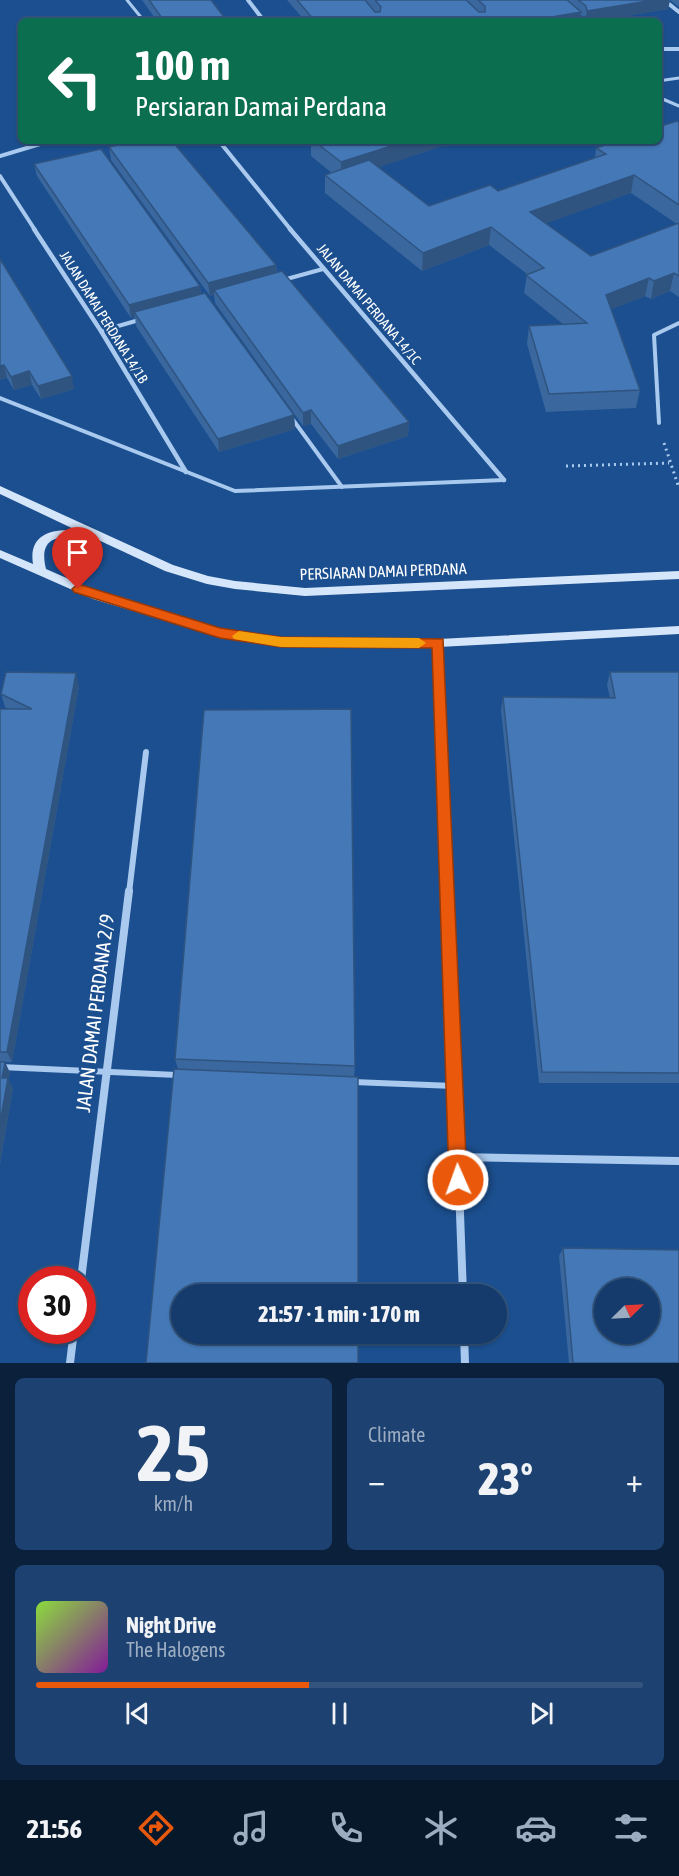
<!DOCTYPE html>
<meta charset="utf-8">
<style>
:root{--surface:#143b6b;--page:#1d4271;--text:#f1f3f6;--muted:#9dadc1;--line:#33557e;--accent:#ea580c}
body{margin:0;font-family:"Asap Condensed",sans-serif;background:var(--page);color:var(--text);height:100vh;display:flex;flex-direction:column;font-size:22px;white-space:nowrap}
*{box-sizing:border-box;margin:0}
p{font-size:20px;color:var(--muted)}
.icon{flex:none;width:33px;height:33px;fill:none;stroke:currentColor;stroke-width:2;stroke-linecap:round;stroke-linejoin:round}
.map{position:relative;height:1363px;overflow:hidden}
.panel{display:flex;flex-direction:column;gap:15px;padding:15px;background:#0b203b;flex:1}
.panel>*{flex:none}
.hud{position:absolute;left:18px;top:18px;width:644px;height:126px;border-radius:9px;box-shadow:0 2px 4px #0004,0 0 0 2px var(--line);background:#0b6e4f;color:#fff;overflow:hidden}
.needle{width:39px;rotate:66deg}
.fabs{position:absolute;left:594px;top:1278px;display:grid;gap:12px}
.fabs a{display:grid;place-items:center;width:66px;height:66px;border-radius:50%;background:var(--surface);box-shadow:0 2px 4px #0004,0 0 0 2px var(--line);font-size:30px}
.speed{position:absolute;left:18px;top:1266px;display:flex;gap:12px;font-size:30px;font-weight:700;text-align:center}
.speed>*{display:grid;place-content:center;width:78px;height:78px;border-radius:50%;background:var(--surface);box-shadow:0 2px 4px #0004,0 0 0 2px var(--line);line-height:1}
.speed .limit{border:9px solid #d22;background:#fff;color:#111}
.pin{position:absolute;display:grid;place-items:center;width:51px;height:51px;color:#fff;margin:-62px -26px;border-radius:50% 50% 50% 0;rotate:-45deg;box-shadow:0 0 6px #0007}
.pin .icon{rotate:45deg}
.me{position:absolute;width:66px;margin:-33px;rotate:358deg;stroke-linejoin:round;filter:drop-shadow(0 0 4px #0008)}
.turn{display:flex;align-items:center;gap:21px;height:126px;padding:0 18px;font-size:27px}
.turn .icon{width:78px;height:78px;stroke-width:2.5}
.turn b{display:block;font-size:42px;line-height:51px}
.big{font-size:45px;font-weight:800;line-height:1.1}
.panel .widget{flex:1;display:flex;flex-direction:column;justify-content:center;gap:9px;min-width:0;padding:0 21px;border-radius:9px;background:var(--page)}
.panel .dial{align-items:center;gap:0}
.dial b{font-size:78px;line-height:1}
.song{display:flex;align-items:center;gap:18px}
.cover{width:72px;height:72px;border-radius:9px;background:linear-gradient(135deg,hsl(90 70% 55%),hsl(290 70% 35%))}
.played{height:6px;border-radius:3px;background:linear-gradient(90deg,var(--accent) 45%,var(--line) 45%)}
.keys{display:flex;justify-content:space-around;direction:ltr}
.heat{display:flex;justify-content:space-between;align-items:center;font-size:33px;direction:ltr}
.panel .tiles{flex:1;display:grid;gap:15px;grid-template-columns:1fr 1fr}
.widget:last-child{grid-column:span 2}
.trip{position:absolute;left:171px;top:1284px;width:336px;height:60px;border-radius:30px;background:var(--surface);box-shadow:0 2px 4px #0004,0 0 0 2px var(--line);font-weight:800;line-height:60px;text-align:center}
.tabs{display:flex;height:96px;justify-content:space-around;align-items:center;background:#08182b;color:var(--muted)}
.tabs .icon{width:42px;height:42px}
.tabs .current{color:var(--accent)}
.tabs b{font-size:27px;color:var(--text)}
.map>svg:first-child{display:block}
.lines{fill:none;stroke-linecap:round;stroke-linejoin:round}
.path{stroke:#a9c9ee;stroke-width:3;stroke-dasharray:2 4;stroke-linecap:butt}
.lane-far2{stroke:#a9c9ee;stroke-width:3}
.lane-far1{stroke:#a9c9ee;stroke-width:4}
.lane{stroke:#a9c9ee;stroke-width:6}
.street-far3{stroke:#a9c9ee;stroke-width:4}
.street-far2{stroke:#a9c9ee;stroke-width:4.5}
.street-far1{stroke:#a9c9ee;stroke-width:6}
.street{stroke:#a9c9ee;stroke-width:8}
.secondary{fill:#d6e6fa;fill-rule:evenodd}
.wall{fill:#3a679d;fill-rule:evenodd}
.shaded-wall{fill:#305480}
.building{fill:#4478b7;stroke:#305480;stroke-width:1.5;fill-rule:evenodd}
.route{fill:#ea580c;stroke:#983908;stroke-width:1.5}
.slow{fill:#f59e0b}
.labels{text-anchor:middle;stroke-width:5;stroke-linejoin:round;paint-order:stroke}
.far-street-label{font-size:14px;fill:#fff;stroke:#1b4f8f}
.street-label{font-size:16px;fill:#fff;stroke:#1b4f8f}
.near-street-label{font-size:20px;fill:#fff;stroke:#1b4f8f}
</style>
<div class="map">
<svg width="679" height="1363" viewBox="0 0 679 1363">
<rect width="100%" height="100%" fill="#1b4f8f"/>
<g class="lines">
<g class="path">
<polyline points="664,443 679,488"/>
<polyline points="566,466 669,463"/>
</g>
<g class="lane-far2">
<polyline points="127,0 144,21"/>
<polyline points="658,81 679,78"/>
<polyline points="658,97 679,106"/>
</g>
<g class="lane-far1">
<polyline points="283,280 323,269"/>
<polyline points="101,331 139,320"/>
<polyline points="0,398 235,491 504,480"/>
<polyline points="291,417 342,487"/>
<polyline points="659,423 654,335 679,323"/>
</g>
<g class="lane">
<polyline points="0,1067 177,1075"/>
<polyline points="353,1082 454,1086"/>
</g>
<g class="street-far3">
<polyline points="248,0 264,21"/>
<polyline points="664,0 679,12"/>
<polyline points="658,49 679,49"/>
<polyline points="219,141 291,230"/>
<polyline points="0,156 50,141"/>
<polyline points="0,176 35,230"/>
</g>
<g class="street-far2">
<polyline points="34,229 101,331 186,472"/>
<polyline points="290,229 504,480"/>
</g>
<g class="street-far1">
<polyline points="439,643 448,893"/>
<polyline points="129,893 146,752"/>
</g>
<g class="street">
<polyline points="448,891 463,1294"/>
<polyline points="457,1157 679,1161"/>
<polyline points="81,1280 129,891"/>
<polyline points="464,1334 465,1363"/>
<polyline points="70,1363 74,1330"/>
</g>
<path class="secondary" d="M0,486L173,565L208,576L235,581L305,588L679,571V579L305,596L235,589L207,584L165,571L94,538L90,540C64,535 37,533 46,569L101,593L220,629L281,638L439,639L679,626V634L439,647L281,646L220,637L93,599L0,558V550L33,564C28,533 54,528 78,531L0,494Z"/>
</g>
<g class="wall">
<polygon points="142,0 211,0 227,21 157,21"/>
<polygon points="287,0 670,0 668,9 597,21 585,21 584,18 581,15 580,21 305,21"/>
<polygon points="670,0 679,0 679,7"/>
<path d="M679,122V297L670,291L651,299L645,296L611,309L640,390L636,408L546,412L527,344L529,326L563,324L524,293L527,274L489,245L422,271L325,193V175L332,173L311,156V141H458L378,167L429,206L498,191L595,158L596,148ZM631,193L677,224L591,256L546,223Z"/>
<polygon points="109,147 276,265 277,273 409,422 408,436 338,459 311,424 303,426 215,303 214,295 210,296 111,160"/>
<polygon points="34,164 200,286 201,294 294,415 295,429 219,452 136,326 135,317 131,318 37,176"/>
<polygon points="0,259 74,389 41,399 32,385 14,390 7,378 0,380"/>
<polygon points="610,672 679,672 679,1083 539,1083 501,710 503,697 610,698 607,685"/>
<polygon points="79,686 12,1062 4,1062 5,1062 10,1073 8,1079 13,1088 0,1164 0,709 9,709 5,707 1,694"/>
<polygon points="175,1059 355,1066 354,1077 178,1069"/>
<polygon points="563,1248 679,1363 569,1363 559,1256"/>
</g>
<g class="shaded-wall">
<polygon points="654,0 670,0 668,9 597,21 585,21 587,11"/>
<polygon points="581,12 580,21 528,21"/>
<polygon points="407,141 458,141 341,180 341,162"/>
<polygon points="634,175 631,193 528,230 530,212"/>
<polygon points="491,227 489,245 422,271 423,253"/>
<polygon points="276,265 277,278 214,290 214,295 210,296 208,283"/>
<polygon points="674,273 670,291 651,299 654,281"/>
<polygon points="649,278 645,296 602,313 606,295"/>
<polygon points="200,286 201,299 134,312 135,317 131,318 129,305"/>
<polygon points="4,365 7,378 0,380 0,366"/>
<polygon points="29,371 32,385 14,390 11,377"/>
<polygon points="72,376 74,389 41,399 38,386"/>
<polygon points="311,410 311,424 303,426 303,413"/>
<polygon points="294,415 295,429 219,452 218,439"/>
<polygon points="409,422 408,436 338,459 338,446"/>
<polygon points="76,673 79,686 12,1062 7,1052"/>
<polygon points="5,1062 10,1073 8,1079 13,1088 0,1164 0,1123 2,1078"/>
</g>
<g class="building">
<polygon points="149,0 211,0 227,21 164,21"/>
<polygon points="297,0 365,0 375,12 380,12 381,7 375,0 466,0 479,12 485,12 485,6 478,0 567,0 581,12 528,21 315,21"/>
<polygon points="578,0 654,0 587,11 586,6"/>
<polygon points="677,121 679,122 679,205 634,175 530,212 591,256 679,223 679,276 674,273 654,281 649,278 606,295 640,390 549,394 529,326 587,323 526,275 544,268 491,227 423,253 325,175 369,160 429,206 490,185 498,191 606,154 596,148 617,141 658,141 658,127"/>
<polygon points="135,141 172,141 276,265 208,283 109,147"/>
<polygon points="314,141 407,141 341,162"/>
<polygon points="101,149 200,286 129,305 34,164"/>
<polygon points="0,259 72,376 38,386 29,371 11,377 4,365 0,366"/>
<polygon points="282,271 409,422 338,446 311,410 303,413 214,290"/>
<polygon points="205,293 294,415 218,439 134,312"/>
<polygon points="6,672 76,673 7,1052 0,1052 0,709 32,709 1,694"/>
<polygon points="610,672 679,672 679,1073 542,1072 503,697 615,698"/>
<polygon points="351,709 355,1066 175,1059 204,710"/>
<polygon points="0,1062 5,1062 2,1078 8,1078 0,1123"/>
<polygon points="174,1069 358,1077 358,1294 182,1294 182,1334 358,1334 358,1363 146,1363"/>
<path d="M563,1248L679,1250V1363H573ZM604,1288H650V1334H604Z"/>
</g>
<polygon class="route" points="78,584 220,628 281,637 443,639 467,1180 464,1186 458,1189 452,1186 449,1180 432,648 281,647 220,638 74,592 72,589"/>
<polygon class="slow" points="239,631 281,637 419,638 426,643 419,648 281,647 234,639 232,636"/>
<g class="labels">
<g class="far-street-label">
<text transform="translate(369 304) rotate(50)" y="5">JALAN DAMAI PERDANA 14/1C</text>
<text transform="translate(104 317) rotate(58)" y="5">JALAN DAMAI PERDANA 14/1B</text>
</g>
<g class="street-label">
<text transform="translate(383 571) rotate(-2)" y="6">PERSIARAN DAMAI PERDANA</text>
</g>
<g class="near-street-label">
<text transform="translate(95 1013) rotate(-83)" y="7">JALAN DAMAI PERDANA 2/9</text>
</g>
</g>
</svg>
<div class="fabs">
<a><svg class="needle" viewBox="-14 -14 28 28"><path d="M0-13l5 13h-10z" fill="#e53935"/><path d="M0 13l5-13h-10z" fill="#9dadc1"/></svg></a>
</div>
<div class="speed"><div class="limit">30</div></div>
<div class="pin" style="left:78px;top:589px;background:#d93025"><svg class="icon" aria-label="arrive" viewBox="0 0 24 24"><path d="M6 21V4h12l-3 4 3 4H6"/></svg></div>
<svg class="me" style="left:458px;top:1180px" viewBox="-20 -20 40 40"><circle r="17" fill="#ea580c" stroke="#fff" stroke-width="3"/><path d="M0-11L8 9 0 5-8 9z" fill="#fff"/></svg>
<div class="trip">21:57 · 1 min · 170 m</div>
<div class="hud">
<div class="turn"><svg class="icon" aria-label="left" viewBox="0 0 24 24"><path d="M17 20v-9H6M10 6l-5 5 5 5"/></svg><div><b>100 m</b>Persiaran Damai Perdana</div></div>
</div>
</div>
<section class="panel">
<div class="tiles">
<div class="widget dial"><b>25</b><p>km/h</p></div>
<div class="widget"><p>Climate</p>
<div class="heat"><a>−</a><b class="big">23°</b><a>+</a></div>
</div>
<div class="widget">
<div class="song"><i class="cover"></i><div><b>Night Drive</b><p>The Halogens</p></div></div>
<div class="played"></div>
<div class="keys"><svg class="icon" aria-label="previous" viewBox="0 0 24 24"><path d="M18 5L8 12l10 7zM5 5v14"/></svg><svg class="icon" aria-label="pause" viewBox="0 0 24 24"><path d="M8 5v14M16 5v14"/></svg><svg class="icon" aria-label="next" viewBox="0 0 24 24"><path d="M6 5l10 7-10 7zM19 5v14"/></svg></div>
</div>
</div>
</section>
<nav class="tabs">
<b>21:56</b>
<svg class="icon current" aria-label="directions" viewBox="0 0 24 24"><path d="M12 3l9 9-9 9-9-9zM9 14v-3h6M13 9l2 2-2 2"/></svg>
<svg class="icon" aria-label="music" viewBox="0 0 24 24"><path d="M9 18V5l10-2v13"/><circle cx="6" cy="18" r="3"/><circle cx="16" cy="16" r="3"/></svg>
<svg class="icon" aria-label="phone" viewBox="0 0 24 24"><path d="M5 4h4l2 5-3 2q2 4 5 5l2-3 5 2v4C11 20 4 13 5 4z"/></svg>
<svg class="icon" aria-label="climate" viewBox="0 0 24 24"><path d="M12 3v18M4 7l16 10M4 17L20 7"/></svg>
<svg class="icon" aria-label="car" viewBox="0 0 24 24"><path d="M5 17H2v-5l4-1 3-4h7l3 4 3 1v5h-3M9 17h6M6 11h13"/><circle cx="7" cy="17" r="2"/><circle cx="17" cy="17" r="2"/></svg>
<svg class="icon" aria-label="filters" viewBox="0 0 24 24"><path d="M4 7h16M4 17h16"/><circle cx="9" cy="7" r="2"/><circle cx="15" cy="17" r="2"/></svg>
</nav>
